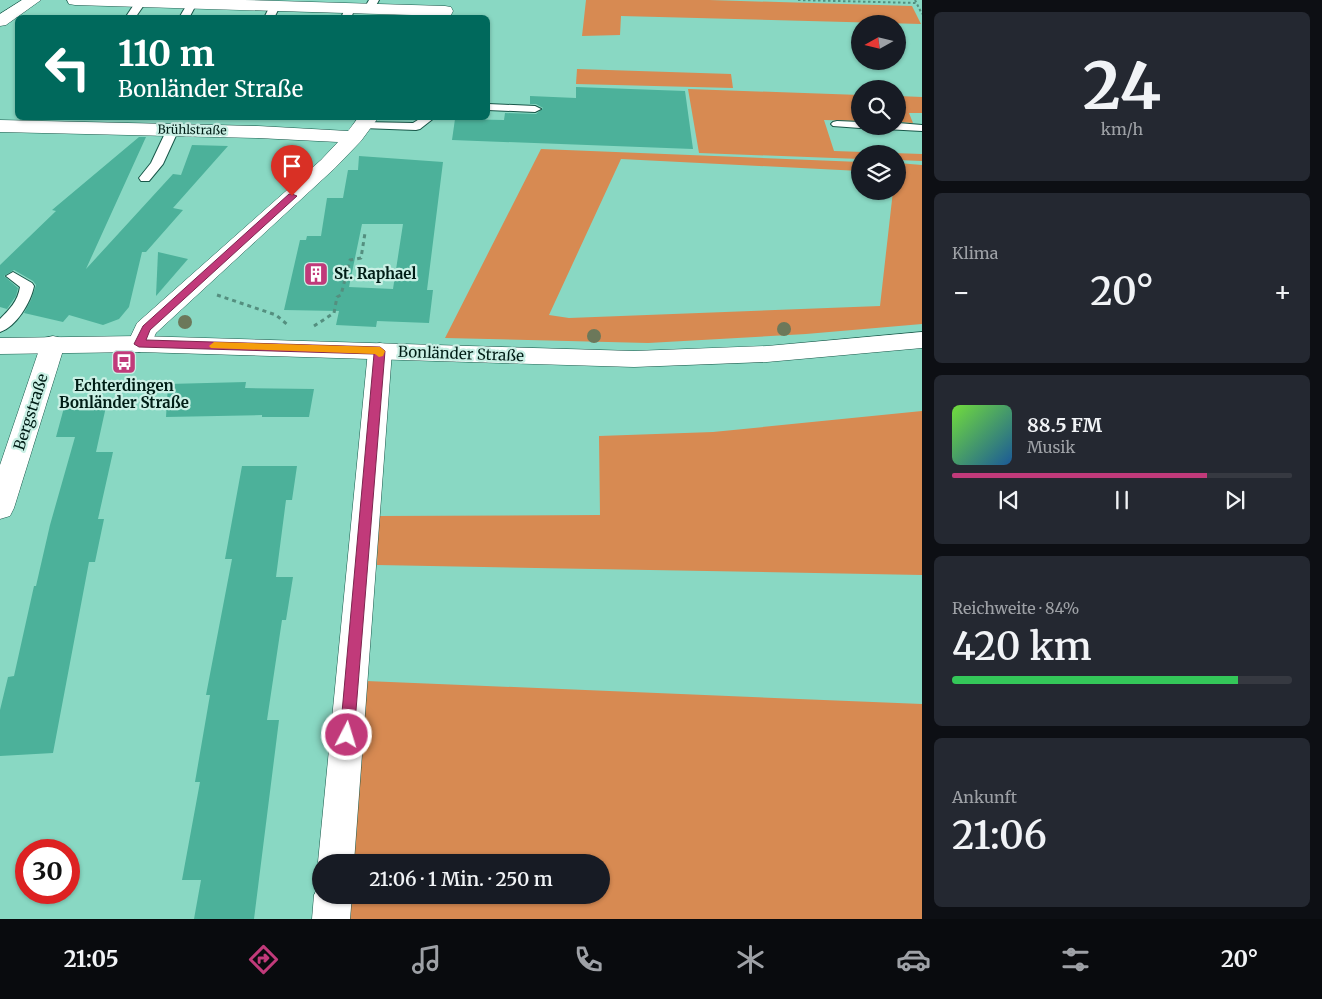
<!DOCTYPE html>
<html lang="de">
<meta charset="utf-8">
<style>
:root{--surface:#171b24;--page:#242831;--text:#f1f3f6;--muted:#9ea1a6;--line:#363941;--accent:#c13a7a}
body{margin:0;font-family:Merriweather,serif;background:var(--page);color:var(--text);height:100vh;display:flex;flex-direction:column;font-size:19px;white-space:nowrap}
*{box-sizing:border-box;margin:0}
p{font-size:16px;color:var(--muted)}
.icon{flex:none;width:28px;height:28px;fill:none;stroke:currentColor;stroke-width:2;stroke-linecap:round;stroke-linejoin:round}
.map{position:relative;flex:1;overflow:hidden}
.side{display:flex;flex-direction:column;gap:12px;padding:12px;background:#0d0f14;width:400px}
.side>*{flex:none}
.banner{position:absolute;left:15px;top:15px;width:475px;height:105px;border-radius:8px;box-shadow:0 1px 4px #0004;background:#00695c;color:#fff;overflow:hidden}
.needle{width:32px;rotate:262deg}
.controls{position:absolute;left:851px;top:15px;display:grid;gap:10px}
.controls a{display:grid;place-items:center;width:55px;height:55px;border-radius:50%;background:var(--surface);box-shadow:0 1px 4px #0004;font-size:25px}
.speed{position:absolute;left:15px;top:839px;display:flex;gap:10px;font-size:25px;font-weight:700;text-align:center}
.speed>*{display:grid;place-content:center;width:65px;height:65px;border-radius:50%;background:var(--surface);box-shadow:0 1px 4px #0004;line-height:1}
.speed .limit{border:8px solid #d22;background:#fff;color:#111}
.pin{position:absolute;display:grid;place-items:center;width:42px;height:42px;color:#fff;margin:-51px -21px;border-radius:50% 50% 50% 0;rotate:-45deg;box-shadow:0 0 5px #0007}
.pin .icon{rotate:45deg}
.me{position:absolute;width:55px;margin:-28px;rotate:5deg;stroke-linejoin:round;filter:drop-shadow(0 0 4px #0008)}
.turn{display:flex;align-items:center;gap:18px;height:105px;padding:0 20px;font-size:22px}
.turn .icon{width:65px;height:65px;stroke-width:2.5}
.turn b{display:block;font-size:35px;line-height:42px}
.big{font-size:38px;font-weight:600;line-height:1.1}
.side .widget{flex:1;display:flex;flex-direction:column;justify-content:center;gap:8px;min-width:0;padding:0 18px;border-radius:8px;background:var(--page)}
.side .dial{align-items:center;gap:0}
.dial b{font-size:65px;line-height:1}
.song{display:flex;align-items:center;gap:15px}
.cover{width:60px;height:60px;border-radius:8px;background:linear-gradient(135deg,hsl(100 70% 55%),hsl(210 70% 35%))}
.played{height:5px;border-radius:2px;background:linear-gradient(90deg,var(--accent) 75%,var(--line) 75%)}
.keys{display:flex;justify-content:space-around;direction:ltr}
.heat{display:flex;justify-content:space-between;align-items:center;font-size:28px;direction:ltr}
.charge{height:8px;border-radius:4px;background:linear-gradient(90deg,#34c759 84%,var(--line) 0)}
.trip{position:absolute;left:312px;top:854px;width:298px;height:50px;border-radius:25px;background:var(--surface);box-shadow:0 1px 4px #0004;font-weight:600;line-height:50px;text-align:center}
.menu{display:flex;height:80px;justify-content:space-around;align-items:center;background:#090b0e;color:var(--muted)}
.menu .icon{width:35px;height:35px}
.menu .on{color:var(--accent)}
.menu b{font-size:22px;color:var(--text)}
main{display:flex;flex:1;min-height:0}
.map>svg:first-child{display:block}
.green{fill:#d78a52}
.building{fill:#4cb19a;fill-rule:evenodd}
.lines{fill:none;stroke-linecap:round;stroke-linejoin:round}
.service-casing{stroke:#185749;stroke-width:2}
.minor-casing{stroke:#185749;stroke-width:1}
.tertiary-casing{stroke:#185749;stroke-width:1}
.path-far1{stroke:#548f7f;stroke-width:2;stroke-dasharray:2.5 2.5;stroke-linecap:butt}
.path{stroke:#548f7f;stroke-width:3;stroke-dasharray:4 4;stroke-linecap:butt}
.service{fill:#fff;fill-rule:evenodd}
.minor{fill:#fff;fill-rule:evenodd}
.tertiary{fill:#fff;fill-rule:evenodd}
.tree{fill:#6c785a}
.route{fill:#c13a7a;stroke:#7d264f}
.slow{fill:#f59e0b}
.labels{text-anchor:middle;stroke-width:4.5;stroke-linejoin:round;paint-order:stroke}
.far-street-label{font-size:12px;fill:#001d16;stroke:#caf0e5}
.poi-label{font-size:15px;font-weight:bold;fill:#001d16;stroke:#caf0e5;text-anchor:start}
.street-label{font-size:15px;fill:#001d16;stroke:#caf0e5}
</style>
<main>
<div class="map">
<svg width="922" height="919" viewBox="0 0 922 919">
<rect width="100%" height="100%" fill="#89d8c3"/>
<g class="green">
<polygon points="586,0 709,0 912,6 921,24 621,16 620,35 582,36"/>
<polygon points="577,69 731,74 733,88 576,84"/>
<polygon points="688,89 860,95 860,121 824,120 834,151 922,154 922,161 898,160 898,154 860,154 860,159 699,153"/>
<polygon points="898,96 922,97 922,113 909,113 913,123 898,122"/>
<polygon points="541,149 860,162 860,171 621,159 549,315 569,318 880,306 893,191 898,191 898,163 922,165 922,324 806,334 648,343 445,338"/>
<polygon points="922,411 922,575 377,565 378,516 600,515 599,436 713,432"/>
<polygon points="366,681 922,704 922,919 348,919 350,895 601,895 601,862 352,862"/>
</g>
<g class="building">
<polygon points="576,87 685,91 693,149 452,140 455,119 504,120 505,113 536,114 543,108 536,104 530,104 530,96 576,98"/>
<polygon points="139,137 146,137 86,269 173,174 181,175 192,145 228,146 173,208 183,210 146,252 142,252 129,307 119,319 103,325 69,315 63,322 24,313 31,300 36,285 33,281 14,270 4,276 18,288 16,296 7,309 0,307 0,265 56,211 52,210"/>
<path d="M359,156L443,162L427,290H433L429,323L377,321L376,327L336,325L339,311L284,310L300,240H306L307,236H321L327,198H343L348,170H358ZM362,224H403L393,289L349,287Z"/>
<polygon points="158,252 188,259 156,296"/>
<polygon points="246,382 245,388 314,389 309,417 262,417 262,415 166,417 168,384"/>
<polygon points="107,402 96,452 113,452 98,519 104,519 95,562 89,562 53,753 0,756 0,710 8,677 14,676 34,586 36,586 50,525 75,437 56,437 65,404"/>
<polygon points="242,466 297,466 292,500 286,500 276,577 293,577 286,620 282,620 267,720 279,720 254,919 194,919 201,880 182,880 200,782 195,782 210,695 206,695 232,559 225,559"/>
</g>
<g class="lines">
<defs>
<g id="service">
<polygon points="137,0 145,0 146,2 135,18 125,18"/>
<polygon points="192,0 197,3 189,18 179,18 189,1"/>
<polygon points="369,0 379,0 373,11 369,12 364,9"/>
<polygon points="275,3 280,6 274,18 264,18 271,4"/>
<polygon points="350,5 355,8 351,18 341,18 346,6"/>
<polygon points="488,104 535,106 541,109 535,112 488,110"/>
<polygon points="421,118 434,118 420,129 416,130 363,128 357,125 363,122 413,123"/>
<polygon points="837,121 860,122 860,126 865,126 860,128 833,126 831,124 833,122"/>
<polygon points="898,123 922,125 922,131 885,129 879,126 898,126"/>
<polygon points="173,126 179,129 163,164 149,181 141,181 139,178 151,163 167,129"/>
<path d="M13,272L32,283L34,286C31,302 16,327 0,332V319C9,310 18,301 20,287L6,276Z"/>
</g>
<g id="minor">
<polygon points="22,0 41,0 6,25 0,26 0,14"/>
<polygon points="67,0 244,0 445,6 451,7 453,11 451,15 445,16 75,5 69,4"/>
<polygon points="358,118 378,118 361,141 335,168 156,333 148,350 139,352 130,350 127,344 137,323 321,160 338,142 258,138 0,132 0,120 258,126 348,131"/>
<polygon points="53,336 62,338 65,344 14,508 10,516 0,519 0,465 41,344 44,338"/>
<polygon points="380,343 389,345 392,351 354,862 321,862 321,871 318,862 368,351 371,345"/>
<polygon points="321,881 321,895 352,895 350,919 312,919 314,895"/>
</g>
<polygon id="tertiary" points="922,332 922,348 767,362 634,367 139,352 0,354 0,338 139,336 634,351 767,346"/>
</defs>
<use href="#service" class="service-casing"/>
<use href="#minor" class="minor-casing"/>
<use href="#tertiary" class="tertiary-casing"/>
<g class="path-far1">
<polyline points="798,0 916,3"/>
<polyline points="915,0 922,14"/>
</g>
<g class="path">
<polyline points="217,295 276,315 289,326"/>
<polyline points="314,326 334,313 337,297 341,295 350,260 361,258 365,233"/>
</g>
<use href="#service" class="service"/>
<use href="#minor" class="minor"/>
<use href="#tertiary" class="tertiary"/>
</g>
<g class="tree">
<circle cx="185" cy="322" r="7"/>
<circle cx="784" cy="329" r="7"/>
<circle cx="594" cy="336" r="7"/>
</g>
<polygon class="route" points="289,194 292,194 297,196 150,330 146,340 380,347 385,351 354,735 352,739 347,741 342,739 340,735 374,354 139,347 134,344 143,326"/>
<polygon class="slow" points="214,342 380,347 385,351 383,356 379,357 375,354 211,348 209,346"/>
<defs>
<symbol id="building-square" viewBox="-11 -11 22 22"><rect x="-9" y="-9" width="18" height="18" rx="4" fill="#c13a7a" stroke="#caf0e5"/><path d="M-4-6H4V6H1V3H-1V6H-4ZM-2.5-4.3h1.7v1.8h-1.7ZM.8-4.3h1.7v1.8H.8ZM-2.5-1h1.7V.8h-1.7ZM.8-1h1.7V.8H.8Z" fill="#fff"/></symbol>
<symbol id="bus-square" viewBox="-11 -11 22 22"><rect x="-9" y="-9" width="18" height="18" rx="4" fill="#c13a7a" stroke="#caf0e5"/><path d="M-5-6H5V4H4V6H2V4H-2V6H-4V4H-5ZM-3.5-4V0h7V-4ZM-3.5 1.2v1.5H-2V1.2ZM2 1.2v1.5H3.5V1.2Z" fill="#fff"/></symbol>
</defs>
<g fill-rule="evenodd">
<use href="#building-square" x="302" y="260" width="28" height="28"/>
<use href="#bus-square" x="110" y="348" width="28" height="28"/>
</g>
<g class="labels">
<g class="far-street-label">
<text transform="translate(192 130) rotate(1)" y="4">Brühlstraße</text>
</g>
<g class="poi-label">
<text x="334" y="279">St. Raphael</text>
<text x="124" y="391" text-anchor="middle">Echterdingen<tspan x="124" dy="17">Bonländer Straße</tspan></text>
</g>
<g class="street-label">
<text transform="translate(461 354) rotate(2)" y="5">Bonländer Straße</text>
<text transform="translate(31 412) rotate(-72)" y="5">Bergstraße</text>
</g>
</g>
</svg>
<div class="controls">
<a><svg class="needle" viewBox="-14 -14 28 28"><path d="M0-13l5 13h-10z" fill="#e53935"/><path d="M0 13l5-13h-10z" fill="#9ea1a6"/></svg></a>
<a><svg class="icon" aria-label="search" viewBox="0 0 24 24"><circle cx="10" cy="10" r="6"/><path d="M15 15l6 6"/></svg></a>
<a><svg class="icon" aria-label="layers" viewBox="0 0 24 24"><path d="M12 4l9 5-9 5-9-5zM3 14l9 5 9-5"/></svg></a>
</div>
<div class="speed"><div class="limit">30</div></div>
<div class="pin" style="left:292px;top:196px;background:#d93025"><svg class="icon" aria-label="arrive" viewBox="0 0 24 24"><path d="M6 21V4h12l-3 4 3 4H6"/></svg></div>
<svg class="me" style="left:347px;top:735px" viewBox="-20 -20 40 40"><circle r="17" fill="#c13a7a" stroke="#fff" stroke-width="3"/><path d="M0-11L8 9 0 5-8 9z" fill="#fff"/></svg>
<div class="trip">21:06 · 1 Min. · 250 m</div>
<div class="banner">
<div class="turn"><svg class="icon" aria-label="left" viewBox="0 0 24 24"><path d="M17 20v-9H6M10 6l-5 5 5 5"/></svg><div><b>110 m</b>Bonländer Straße</div></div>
</div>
</div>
<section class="side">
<div class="widget dial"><b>24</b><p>km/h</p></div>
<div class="widget"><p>Klima</p>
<div class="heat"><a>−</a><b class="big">20°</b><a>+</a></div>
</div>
<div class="widget">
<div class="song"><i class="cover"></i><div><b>88.5 FM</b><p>Musik</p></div></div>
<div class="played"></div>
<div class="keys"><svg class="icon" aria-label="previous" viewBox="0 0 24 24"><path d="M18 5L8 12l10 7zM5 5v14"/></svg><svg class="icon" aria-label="pause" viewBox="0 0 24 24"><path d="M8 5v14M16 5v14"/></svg><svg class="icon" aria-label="next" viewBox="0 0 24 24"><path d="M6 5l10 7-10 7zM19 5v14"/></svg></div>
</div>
<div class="widget"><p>Reichweite · 84%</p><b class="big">420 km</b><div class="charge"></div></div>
<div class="widget"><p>Ankunft</p><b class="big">21:06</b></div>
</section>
</main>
<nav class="menu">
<b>21:05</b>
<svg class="icon on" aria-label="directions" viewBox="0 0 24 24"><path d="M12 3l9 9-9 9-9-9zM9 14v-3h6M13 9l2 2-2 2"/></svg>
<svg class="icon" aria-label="music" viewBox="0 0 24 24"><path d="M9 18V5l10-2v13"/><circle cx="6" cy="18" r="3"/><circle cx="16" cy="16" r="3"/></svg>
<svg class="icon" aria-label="phone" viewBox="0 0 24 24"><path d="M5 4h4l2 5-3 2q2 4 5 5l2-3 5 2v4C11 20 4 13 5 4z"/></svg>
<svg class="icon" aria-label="climate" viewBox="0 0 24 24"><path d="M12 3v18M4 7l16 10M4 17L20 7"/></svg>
<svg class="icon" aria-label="car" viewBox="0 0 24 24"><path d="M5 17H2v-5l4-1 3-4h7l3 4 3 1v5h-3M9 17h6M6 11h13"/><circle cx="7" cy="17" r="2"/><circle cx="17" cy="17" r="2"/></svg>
<svg class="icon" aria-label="filters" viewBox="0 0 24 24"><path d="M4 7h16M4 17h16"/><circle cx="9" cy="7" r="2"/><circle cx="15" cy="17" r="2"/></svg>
<b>20°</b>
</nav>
